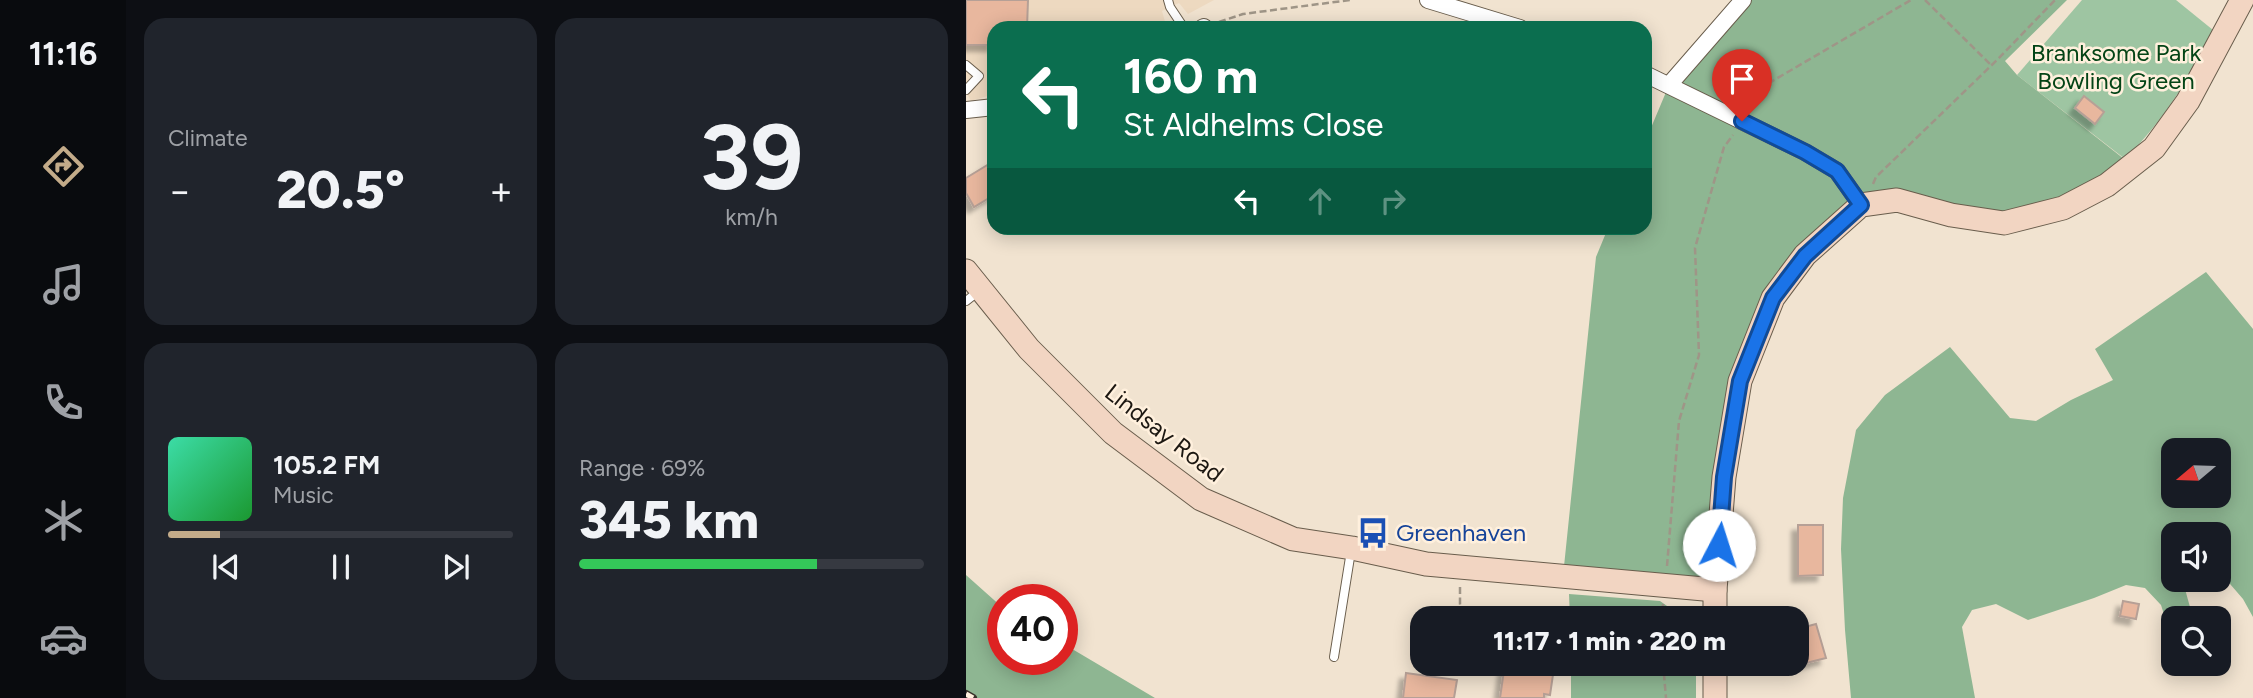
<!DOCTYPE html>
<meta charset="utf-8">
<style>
:root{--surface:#171b24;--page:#20242c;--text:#f1f3f6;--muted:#9ea1a6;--line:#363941;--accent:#c3ab89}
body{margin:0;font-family:Figtree,sans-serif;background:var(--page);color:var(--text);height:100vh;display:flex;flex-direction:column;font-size:26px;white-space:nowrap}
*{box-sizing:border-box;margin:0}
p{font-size:23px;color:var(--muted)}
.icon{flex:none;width:38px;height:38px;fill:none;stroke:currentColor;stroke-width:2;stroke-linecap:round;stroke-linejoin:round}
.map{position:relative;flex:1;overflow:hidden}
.drawer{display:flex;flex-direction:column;gap:18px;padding:18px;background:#0d0f14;width:840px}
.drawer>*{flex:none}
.top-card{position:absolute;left:21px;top:21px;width:665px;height:214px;border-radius:21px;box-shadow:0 4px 18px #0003;background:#0b6e4f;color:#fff;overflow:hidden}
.needle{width:46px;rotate:251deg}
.fabs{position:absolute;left:1195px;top:438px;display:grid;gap:14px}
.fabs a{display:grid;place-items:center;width:70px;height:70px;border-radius:14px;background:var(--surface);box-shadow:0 4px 18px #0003;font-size:35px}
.speed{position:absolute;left:21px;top:584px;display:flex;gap:14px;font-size:35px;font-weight:700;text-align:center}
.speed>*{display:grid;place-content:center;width:91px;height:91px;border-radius:50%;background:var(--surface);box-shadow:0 4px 18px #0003;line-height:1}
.speed .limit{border:10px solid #d22;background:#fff;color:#111}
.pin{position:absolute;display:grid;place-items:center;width:60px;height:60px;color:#fff;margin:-72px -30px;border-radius:50% 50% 50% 0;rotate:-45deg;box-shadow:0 0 7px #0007}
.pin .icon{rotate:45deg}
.me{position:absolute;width:77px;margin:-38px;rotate:5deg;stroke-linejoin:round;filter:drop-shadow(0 0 5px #0008)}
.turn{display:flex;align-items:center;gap:24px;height:147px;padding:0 21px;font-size:32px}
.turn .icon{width:91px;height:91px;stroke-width:2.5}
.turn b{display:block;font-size:49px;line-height:60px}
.lanes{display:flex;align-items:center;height:66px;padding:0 21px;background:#0003;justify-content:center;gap:35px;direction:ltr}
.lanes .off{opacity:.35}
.big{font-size:52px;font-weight:800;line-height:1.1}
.drawer .tile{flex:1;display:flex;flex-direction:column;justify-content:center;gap:10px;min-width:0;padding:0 24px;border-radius:21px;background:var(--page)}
.drawer .dial{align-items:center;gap:0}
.dial b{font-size:91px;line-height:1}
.song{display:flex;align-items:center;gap:21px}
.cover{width:84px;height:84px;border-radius:10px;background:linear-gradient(135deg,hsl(160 70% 55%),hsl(130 70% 35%))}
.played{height:7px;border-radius:4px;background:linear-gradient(90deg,var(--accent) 15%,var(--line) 15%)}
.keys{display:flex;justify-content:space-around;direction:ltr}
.heat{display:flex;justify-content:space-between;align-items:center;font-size:38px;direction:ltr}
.charge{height:10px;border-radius:5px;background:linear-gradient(90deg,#34c759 69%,var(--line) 0)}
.drawer .tiles{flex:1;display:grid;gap:18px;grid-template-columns:repeat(2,1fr)}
.trip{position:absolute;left:444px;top:606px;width:399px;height:70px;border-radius:21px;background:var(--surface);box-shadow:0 4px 18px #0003;font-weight:800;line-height:70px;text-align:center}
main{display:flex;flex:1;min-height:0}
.dock{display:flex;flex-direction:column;width:126px;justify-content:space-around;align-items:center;background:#090b0e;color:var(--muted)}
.dock .icon{width:49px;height:49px}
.dock .on{color:var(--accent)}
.dock b{font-size:32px;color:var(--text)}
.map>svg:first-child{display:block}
.built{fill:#edd9c0}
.green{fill:#9ec5a2}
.forest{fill:#8eb692;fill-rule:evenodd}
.building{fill:#e8b79e;stroke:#b6a096;stroke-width:2;filter:url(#shadow)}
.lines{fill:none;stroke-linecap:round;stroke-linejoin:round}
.lane-casing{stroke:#695d4c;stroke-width:10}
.street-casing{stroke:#695d4c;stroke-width:18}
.secondary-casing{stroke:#695d4c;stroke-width:25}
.path{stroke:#9f9587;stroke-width:2.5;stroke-dasharray:7 3.5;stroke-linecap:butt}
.lane{stroke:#fff;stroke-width:8}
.street{stroke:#fff;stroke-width:16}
.secondary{stroke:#f2d5c2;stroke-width:23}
.rail-casing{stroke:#373029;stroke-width:8}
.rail{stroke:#fff0dd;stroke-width:5;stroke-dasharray:16;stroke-linecap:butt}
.route-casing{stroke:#114b97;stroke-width:18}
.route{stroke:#1a73e8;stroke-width:12}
.labels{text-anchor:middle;stroke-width:5;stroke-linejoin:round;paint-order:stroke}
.park-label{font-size:24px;fill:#044416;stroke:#fff0dd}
.street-label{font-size:24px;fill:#1c1711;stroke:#fff0dd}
.transit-label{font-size:24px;fill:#164399;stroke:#fff0dd;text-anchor:start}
</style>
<main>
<nav class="dock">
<b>11:16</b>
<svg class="icon on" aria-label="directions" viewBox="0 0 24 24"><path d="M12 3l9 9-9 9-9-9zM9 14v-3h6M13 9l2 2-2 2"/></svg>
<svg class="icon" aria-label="music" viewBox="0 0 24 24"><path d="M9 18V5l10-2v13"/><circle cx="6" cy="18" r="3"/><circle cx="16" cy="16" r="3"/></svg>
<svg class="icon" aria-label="phone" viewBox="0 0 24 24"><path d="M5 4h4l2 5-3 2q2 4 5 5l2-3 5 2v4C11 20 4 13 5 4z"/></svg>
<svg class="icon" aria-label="climate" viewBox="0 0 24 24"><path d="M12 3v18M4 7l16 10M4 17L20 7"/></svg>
<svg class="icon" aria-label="car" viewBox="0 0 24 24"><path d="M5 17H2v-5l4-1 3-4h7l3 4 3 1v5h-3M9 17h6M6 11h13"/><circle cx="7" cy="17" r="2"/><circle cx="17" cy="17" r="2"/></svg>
</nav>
<section class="drawer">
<div class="tiles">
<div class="tile"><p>Climate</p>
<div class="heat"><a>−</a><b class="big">20.5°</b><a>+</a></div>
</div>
<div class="tile dial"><b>39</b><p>km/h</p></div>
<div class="tile">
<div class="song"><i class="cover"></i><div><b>105.2 FM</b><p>Music</p></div></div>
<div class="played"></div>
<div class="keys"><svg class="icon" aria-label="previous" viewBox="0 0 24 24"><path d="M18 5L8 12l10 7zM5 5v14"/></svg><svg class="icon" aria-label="pause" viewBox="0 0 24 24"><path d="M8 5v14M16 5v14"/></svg><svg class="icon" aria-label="next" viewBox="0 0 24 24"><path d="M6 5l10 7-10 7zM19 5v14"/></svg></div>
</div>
<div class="tile"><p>Range · 69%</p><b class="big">345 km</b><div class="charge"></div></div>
</div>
</section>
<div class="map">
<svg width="1287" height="698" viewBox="0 0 1287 698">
<defs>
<filter id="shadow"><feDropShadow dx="-6" dy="6" stdDeviation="2" flood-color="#0004"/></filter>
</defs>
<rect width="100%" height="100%" fill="#f1e3d0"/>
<polygon class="built" points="0,0 248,0 222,14 213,3 196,11 200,25 193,28 28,28 28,94 5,101 0,92"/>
<path class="green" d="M1116,0H1210L1247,30C1224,78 1197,121 1159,159L1051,75Z"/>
<g class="forest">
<polygon points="777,0 1101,0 1039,61 1051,75 1167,166 1038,223 894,205 839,255 774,381 749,590 597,576 630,257 642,228 679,228 679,142 703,85"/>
<path d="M1240,272L1287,329V617L1277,599L1258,577H1253V534H1208V579H1229L1219,589L1227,618H1208L1207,642L1195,605L1179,588L1160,585L1128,598L1062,620L1030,604L1006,610L996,627L1009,698H885L879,630L875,549L877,498L890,430L919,395L984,347L1044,418L1070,421L1105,400L1147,380L1129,349ZM1208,450H1253V495H1208Z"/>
<polygon points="0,575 37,608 37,660 96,660 96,643 189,698 0,698"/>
<polygon points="603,594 694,601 718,618 604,618"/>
<rect x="605" y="663" width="125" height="35"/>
</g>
<g class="building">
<polygon points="0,0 62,0 61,28 28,28 28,45 0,45"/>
<polygon points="1118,96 1138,112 1129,124 1109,108"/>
<polygon points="28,161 28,195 8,207 0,193 0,178"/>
<polygon points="832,525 857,525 857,575 832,576"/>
<polygon points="1157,601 1173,604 1170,619 1154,616"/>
<polygon points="850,624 860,658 836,664 834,657 831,657 831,629"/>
<polygon points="539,663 588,668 584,695 578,694 578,698 534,698"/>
<polygon points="440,673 491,680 488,698 437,698"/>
</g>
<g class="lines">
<defs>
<g id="lane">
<polyline points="202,0 204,7 218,28"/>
<polyline points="0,65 13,76 0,90"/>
<polyline points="0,301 14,290"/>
<polyline points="368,657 385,551"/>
</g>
<g id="street">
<polyline points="462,0 554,28"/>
<polyline points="236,28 238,27"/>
<polyline points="679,74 839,152 871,171 895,205"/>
<polyline points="703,85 777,0"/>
<polyline points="0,110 28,107"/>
</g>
<g id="secondary">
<polyline points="0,271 63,349 147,433 235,499 327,539 386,548 460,564 749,590"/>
<polyline points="749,618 749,590 758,477 774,381 807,298 839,255 895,205 931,200 985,215 1038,223 1097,208 1141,185 1188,148 1222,101 1276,0"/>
<polyline points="749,663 749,698"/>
</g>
</defs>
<use href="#lane" class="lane-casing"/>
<use href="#street" class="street-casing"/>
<use href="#secondary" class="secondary-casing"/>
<g class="path">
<polyline points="959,0 1025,65"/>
<polyline points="253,22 277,14 384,0"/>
<polyline points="784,109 803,83 945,0"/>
<polyline points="907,184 910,177 1032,59 1089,0"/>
<polyline points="701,566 713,421 733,355 729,248 758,147 767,135"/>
<polyline points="494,587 494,604 498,618"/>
<polyline points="696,618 697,604"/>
<polyline points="697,663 700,698"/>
</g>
<use href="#lane" class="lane"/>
<use href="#street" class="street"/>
<use href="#secondary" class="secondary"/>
<defs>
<polyline id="rail" points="0,694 7,698"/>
</defs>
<use href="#rail" class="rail-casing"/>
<use href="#rail" class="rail"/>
</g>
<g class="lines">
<defs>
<polyline id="route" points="753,545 758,477 774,381 807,298 839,256 895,205 871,171 839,152 776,121"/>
</defs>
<use href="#route" class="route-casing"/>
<use href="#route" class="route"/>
</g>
<defs>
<symbol id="bus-bare" viewBox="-9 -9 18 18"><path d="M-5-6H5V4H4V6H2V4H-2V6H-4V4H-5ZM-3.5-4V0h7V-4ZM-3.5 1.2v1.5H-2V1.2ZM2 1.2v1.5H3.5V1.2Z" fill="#1a4fb4" stroke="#fff0dd" stroke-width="2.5" paint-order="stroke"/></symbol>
</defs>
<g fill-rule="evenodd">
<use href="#bus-bare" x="385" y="511" width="44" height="44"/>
</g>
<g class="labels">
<g class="park-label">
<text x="1150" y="61">Branksome Park<tspan x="1150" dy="28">Bowling Green</tspan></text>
</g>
<g class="street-label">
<text transform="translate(198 433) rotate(38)" y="8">Lindsay Road</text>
</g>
<g class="transit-label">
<text x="430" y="541">Greenhaven</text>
</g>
</g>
</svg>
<div class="fabs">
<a><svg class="needle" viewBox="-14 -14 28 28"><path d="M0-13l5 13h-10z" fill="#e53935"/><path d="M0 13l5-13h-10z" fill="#9ea1a6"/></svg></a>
<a><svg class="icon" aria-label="sound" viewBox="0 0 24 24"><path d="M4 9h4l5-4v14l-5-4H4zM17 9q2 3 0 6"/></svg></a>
<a><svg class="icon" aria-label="search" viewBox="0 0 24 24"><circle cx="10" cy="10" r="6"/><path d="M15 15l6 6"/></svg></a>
</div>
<div class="speed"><div class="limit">40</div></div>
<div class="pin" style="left:776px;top:121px;background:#d93025"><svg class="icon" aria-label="arrive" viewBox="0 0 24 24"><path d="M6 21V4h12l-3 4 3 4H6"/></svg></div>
<svg class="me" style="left:753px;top:545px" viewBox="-20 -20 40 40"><circle r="19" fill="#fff"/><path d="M0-13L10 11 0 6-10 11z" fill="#1a73e8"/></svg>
<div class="trip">11:17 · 1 min · 220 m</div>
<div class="top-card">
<div class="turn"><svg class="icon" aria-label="left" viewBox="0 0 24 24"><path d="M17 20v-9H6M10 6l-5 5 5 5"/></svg><div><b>160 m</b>St Aldhelms Close</div></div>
<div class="lanes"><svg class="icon" aria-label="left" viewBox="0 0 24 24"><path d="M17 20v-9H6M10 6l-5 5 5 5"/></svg><svg class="icon off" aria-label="ahead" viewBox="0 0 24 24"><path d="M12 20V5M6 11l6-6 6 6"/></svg><svg class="icon off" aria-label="right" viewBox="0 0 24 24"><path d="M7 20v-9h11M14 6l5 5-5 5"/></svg></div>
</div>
</div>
</main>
